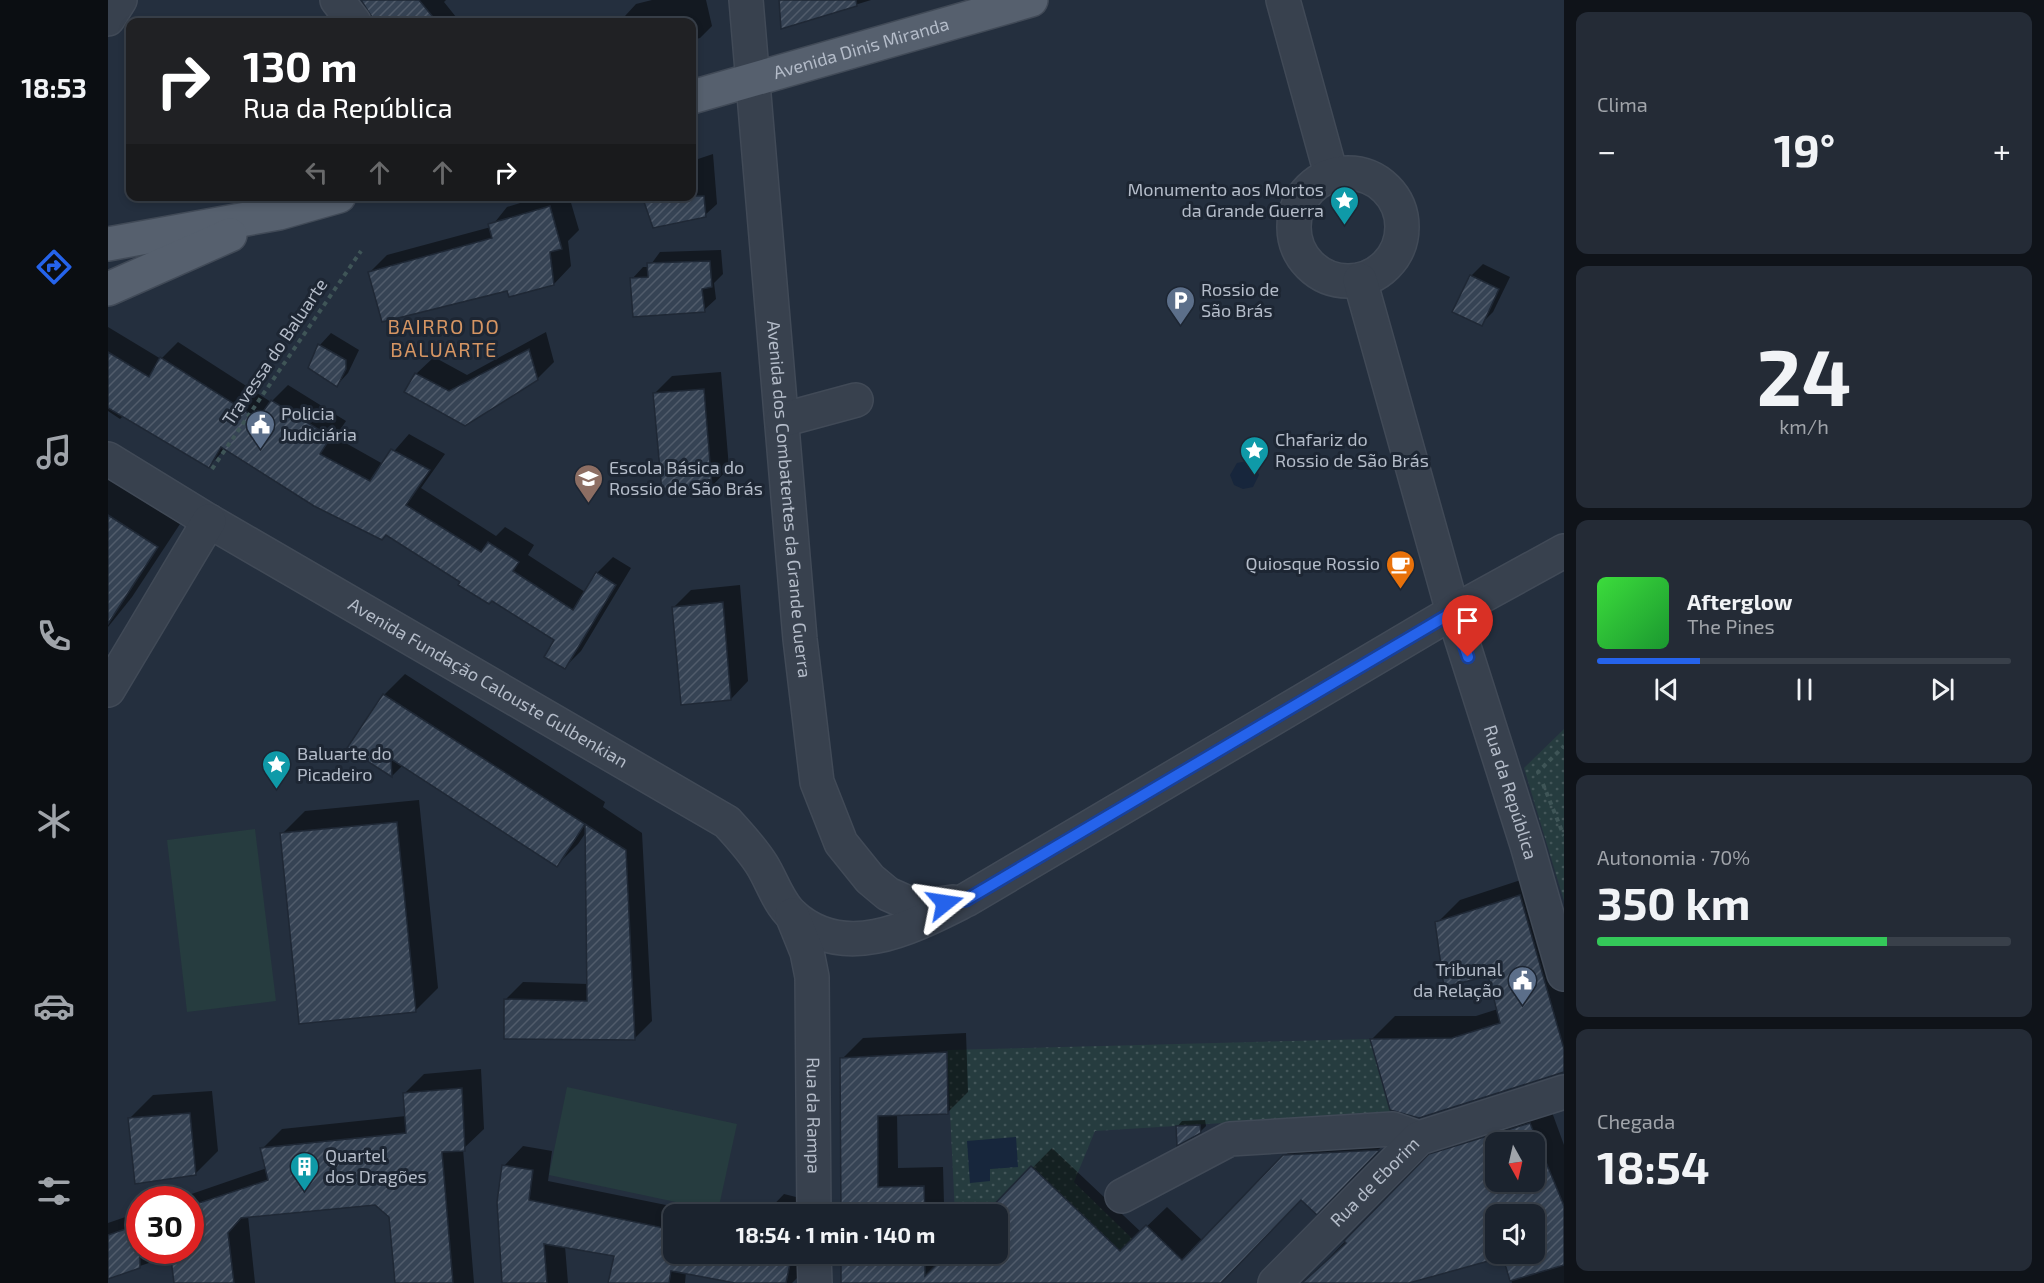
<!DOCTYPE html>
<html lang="pt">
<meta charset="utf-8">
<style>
:root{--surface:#1b232e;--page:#242b36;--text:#f1f3f6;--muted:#a0a4aa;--line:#39404a;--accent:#2563eb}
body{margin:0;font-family:"Exo 2",sans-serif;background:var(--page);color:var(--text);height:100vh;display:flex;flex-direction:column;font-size:22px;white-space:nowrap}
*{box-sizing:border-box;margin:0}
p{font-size:20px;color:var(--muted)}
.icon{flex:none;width:33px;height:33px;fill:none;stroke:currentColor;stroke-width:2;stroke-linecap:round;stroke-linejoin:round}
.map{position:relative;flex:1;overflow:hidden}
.panel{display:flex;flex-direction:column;gap:12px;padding:12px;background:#0f1319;width:480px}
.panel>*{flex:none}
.top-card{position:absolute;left:18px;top:18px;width:570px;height:183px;border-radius:12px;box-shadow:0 3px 9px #0003,0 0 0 2px var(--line);background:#202124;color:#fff;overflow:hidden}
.needle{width:39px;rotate:172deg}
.fabs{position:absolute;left:1377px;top:1132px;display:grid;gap:12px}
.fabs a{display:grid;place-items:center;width:60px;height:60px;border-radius:12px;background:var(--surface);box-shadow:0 3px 9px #0003,0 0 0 2px var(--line);font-size:30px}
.speed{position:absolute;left:18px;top:1186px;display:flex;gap:12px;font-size:30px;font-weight:700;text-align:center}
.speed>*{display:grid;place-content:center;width:78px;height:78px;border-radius:50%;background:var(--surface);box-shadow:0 3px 9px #0003,0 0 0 2px var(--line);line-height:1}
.speed .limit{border:9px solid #d22;background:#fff;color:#111}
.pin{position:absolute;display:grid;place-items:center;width:51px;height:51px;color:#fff;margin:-62px -26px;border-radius:50% 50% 50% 0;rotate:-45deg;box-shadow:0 0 6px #0007}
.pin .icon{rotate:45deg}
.me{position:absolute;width:66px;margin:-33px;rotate:75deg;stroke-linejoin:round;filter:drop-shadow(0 0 4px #0008)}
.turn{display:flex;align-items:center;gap:21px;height:126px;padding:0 18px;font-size:27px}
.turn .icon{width:78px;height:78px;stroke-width:2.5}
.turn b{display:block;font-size:42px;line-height:51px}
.lanes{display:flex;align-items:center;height:57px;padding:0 18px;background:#0003;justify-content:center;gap:30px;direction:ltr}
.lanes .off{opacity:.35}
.big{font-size:45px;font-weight:700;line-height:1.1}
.panel .tile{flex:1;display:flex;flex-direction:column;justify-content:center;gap:9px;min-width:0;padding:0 21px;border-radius:12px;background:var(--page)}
.panel .dial{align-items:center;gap:0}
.dial b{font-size:78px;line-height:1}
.song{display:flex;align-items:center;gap:18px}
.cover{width:72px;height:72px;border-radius:9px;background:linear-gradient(135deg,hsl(120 70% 55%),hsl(130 70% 35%))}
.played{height:6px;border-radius:3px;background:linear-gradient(90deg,var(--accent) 25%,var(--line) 25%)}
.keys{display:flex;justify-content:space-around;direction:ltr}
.heat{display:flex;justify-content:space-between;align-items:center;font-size:33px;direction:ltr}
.charge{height:9px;border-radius:4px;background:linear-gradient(90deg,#34c759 70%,var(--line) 0)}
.trip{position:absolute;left:555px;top:1204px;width:345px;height:60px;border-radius:12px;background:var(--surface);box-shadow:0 3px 9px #0003,0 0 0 2px var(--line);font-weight:700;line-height:60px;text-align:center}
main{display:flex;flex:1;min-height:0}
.menu{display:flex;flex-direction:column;width:108px;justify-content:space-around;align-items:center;background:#0b0e12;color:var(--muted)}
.menu .icon{width:42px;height:42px}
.menu .on{color:var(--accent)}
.menu b{font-size:27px;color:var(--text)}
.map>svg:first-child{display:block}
.park{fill:url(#park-dots)}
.pitch{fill:#263c3f}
.water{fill:#17263c}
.shadow{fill:#0007;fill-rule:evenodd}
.building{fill:url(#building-hatch);stroke:#1f2835;stroke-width:1.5;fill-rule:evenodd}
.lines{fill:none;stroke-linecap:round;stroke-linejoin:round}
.minor-casing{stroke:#414a57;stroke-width:36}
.major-casing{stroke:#414a57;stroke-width:36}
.path{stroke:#3f5557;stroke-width:4;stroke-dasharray:4.5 4.5;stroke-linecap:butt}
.minor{stroke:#38414e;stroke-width:33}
.major{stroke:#56606e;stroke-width:33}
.route-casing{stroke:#184099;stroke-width:15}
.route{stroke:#2563eb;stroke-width:10}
.labels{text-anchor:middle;stroke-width:6;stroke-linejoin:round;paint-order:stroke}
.street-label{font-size:18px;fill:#b4bcc9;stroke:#1d2633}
.poi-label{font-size:18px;fill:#b4bcc9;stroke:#1d2633;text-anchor:start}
.neighbourhood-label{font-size:20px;letter-spacing:1.5px;fill:#d59563;stroke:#1d2633}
</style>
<main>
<nav class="menu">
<b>18:53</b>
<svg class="icon on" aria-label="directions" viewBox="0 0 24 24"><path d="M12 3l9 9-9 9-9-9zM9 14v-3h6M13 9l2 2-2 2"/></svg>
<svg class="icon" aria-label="music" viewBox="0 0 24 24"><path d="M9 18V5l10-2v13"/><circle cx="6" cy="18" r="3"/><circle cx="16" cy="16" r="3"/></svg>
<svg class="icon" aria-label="phone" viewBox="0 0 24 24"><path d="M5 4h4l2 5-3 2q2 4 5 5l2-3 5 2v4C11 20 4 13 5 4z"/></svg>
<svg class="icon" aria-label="climate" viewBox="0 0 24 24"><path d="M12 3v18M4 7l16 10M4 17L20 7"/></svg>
<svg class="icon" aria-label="car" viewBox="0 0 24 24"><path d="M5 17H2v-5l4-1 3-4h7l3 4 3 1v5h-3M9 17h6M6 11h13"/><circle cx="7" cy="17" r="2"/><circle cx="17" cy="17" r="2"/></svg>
<svg class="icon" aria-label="filters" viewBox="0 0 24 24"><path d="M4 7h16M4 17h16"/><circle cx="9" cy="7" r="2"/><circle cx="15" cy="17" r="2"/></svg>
</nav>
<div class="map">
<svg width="1456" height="1283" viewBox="0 0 1456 1283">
<defs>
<pattern id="park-dots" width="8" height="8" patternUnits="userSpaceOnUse" patternTransform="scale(1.5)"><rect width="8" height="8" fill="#263c3f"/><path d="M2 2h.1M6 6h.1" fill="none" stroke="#435659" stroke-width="1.8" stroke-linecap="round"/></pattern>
<pattern id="building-hatch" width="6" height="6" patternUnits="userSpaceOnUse" patternTransform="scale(1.5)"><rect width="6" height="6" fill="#364354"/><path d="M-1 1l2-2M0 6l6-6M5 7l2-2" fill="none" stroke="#515c6b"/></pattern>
</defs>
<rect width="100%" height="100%" fill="#242f3e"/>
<g class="park">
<polygon points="1456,729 1456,901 1416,768"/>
<polygon points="1262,1039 1285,1121 1132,1122 987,1131 966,1182 1038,1252 1032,1270 923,1167 876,1215 847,1215 839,1050"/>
</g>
<g class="pitch">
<polygon points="147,829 168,1001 79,1012 59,840"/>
<polygon points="459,1087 629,1124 610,1211 441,1175"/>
</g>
<g class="water">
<polygon points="1139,461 1147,465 1151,475 1145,487 1135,489 1126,485 1122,475 1129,463"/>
<polygon points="908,1137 910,1167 882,1169 882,1181 862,1183 859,1141"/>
</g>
<g class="shadow">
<polygon points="253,0 338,0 336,2 352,22 270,22"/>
<polygon points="544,0 598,0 604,26 592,38 584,40 584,22 518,22 517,16 528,4"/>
<polygon points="672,0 763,0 675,27"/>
<polygon points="605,154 609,204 597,215 584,196 584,161"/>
<polygon points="435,196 461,196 471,230 460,241 463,266 446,284 400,289 261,273 279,255 383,227 399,207"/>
<polygon points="613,250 615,274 606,283 608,299 596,310 524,279 535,267 541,267 552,252"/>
<polygon points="1375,264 1402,277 1385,312 1373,324 1363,276"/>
<polygon points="0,327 53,359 70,342 163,402 180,385 238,421 227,437 275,464 301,434 337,454 313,488 388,536 397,527 426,545 420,555 477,592 489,573 505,557 523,568 473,651 457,667 448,640 279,534 118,448 100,467 15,416 12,419 0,411"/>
<polygon points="438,332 446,362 429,379 357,424 308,374 326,357 359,375"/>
<polygon points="223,333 251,350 240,373 229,385 202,368 212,345"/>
<polygon points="613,372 621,468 604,486 546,394 564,376"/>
<polygon points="0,478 72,524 24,597 0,627"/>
<polygon points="632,585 640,681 623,699 566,607 583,590"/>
<polygon points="297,674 497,802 495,807 534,833 544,1021 527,1038 397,1000 415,982 480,984 479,831 470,844 449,865 295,765 284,776 242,748 276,695"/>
<polygon points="311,800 330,988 307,1011 174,834 197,811"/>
<polygon points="1434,873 1456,948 1456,1071 1311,1117 1264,1039 1287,1016 1368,1016 1390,1009 1381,975 1329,923 1352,900"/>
<polygon points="858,1033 860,1092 840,1112 789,1114 790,1168 835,1167 836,1204 854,1215 735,1215 735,1058 755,1038"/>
<polygon points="373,1069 376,1129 355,1149 366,1283 289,1283 283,1216 267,1203 140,1216 147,1283 67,1283 64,1255 0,1277 0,1223 32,1212 32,1251 82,1251 82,1200 66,1200 159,1168 154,1149 174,1129 298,1116 296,1094 316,1074"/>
<polygon points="104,1091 110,1151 87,1174 22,1118 45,1095"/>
<path d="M1441,1104L1456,1145V1283H1404L1396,1255L1295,1283H1196L1342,1136ZM1388,1143H1426V1182H1388ZM1388,1215H1426V1254H1388Z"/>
<polygon points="1097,1120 1098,1126 1092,1132 1069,1127 1074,1121"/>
<polygon points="1289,1131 1209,1212 1193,1198 1112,1283 735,1283 735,1254 890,1254 890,1215 878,1215 944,1148 1033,1232 1059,1207 1095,1241 1197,1135"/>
<polygon points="415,1146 444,1151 440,1181 607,1215 566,1215 566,1254 699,1254 696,1271 684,1283 634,1283 578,1272 577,1283 501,1283 507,1255 457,1246 460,1283 395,1283 396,1166"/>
<polygon points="676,1194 708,1202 706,1215 656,1215"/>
</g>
<g class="building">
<polygon points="253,0 311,0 329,22 267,22"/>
<polygon points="671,0 748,0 749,6 673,29"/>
<polygon points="534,196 596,196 598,217 545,228"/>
<polygon points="442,206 454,249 442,252 446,285 401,297 399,291 274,322 260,272 384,238 380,224"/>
<polygon points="602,261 604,287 594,289 597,312 525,317 522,278 540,277 539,263"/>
<polygon points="1362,275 1391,289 1374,326 1344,312"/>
<polygon points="210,344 238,360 238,369 229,387 200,368"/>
<polygon points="421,349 430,380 357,426 296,392 307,373 341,391"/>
<polygon points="0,352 41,377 52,357 150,419 163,400 223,437 212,454 262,481 283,449 322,470 298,505 373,552 380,542 411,562 405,571 465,610 488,572 508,585 457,669 436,657 446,640 384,601 381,604 350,585 352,582 278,535 274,540 206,506 113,447 101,468 0,408"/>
<polygon points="596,389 604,487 554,492 545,393"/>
<polygon points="0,515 50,547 0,624"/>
<polygon points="615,602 623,700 573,705 564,607"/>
<polygon points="275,694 477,824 449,867 283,759 284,777 239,748"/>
<polygon points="289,822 308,1012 191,1024 172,833"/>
<polygon points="477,824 518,850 527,1040 396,1039 396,999 479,1001"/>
<polygon points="1412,895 1456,1049 1456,1072 1311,1118 1282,1110 1262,1039 1344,1038 1392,1023 1380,976 1336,987 1327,922"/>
<polygon points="839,1052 840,1114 770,1116 770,1187 816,1186 817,1215 733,1215 732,1058"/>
<polygon points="354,1088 357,1151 334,1152 345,1283 287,1283 281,1217 267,1205 133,1218 120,1233 126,1283 66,1283 62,1251 82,1251 82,1206 160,1180 152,1148 298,1133 295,1093"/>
<polygon points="82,1113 88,1175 27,1184 20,1118"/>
<path d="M1422,1123L1456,1206V1265L1402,1281L1395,1257L1301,1283H1194L1238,1243L1236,1241L1321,1154ZM1388,1143H1426V1182H1388ZM1388,1215H1426V1254H1388Z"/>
<polygon points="1092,1125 1093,1133 1069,1146 1068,1126"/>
<polygon points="1272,1150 1209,1215 1193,1200 1113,1283 733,1283 733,1254 817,1254 817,1276 839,1254 890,1254 890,1215 876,1215 923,1166 1012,1251 1038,1225 1074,1260 1175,1155"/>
<polygon points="394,1165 425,1170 421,1200 566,1230 566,1254 684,1254 678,1283 627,1283 563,1271 561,1283 500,1283 506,1256 436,1244 439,1283 394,1283 389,1202"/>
<polygon points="32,1224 32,1268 0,1279 0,1235"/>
</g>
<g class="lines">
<defs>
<g id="minor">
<polyline points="229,0 246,22"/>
<path id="s1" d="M638,0L692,639L709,782L733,843L762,879L780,894L798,902L816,906L845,902"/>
<polyline points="1175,0 1223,174"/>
<polyline points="0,19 12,0"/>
<circle cx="1240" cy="227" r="54"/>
<path id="s2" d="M1252,280L1345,612L1419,845L1456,974"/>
<polyline points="674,420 748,400"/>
<path id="s3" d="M0,459L101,521L619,822C631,835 644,849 654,865C664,881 670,902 684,915C737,964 806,926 858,900L1345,612L1456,551"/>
<polyline points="0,690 101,521"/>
<path id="s4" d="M684,915L699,952L704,977L706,1215"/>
<polyline points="1014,1196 1122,1139 1285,1129 1311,1138"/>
<polyline points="706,1254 707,1283"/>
<path id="s5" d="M1167,1283L1311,1138L1456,1092"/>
</g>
<g id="major">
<path id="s6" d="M584,97L923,0"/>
<polyline points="0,244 171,213 231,196"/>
<polyline points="0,289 122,235"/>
</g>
</defs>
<use href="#minor" class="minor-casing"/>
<use href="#major" class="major-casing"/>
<g class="path">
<polyline points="104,469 253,251"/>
<polyline points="1431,774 1430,772 1456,746"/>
<polyline points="1435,784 1456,836"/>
</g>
<use href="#minor" class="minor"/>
<use href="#major" class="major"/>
</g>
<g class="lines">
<defs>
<polyline id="route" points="837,903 858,900 1345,612 1360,657"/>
</defs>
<use href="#route" class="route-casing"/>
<use href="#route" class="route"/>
</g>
<defs>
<symbol id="sight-pin" viewBox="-11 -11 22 30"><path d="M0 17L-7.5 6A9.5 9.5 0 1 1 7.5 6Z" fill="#0f9aa8" stroke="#1d2633"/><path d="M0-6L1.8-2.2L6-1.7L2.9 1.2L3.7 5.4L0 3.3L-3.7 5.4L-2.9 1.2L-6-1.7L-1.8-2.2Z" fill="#fff"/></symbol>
<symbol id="parking-pin" viewBox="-11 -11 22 30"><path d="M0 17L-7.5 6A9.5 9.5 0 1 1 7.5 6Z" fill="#5c6f8a" stroke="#1d2633"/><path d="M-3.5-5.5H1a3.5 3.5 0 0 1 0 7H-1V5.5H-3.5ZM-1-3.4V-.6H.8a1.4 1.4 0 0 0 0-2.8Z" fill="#fff"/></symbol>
<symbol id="civic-pin" viewBox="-11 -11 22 30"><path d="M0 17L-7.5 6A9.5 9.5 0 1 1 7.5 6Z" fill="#5c6f8a" stroke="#1d2633"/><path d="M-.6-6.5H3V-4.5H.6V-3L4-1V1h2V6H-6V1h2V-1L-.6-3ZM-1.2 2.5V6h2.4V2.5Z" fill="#fff"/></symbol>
<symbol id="school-pin" viewBox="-11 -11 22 30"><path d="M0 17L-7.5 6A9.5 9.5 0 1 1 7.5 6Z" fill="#8d6e63" stroke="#1d2633"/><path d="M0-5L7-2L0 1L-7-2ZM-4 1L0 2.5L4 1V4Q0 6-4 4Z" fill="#fff"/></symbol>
<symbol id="cafe-pin" viewBox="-11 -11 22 30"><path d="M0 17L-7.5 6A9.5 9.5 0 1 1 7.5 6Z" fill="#e8710a" stroke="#1d2633"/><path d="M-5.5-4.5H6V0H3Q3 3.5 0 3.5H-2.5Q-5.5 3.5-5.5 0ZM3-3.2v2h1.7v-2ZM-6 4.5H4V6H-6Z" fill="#fff"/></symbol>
<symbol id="building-pin" viewBox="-11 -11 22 30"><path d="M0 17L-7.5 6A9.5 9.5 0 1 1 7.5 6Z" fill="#0f9aa8" stroke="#1d2633"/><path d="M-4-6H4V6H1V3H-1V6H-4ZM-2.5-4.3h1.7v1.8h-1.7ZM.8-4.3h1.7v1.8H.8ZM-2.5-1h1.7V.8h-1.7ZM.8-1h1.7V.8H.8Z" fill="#fff"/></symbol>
</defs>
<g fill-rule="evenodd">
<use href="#sight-pin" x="1220" y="184" width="33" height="45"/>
<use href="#parking-pin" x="1056" y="284" width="33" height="45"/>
<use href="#civic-pin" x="136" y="408" width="33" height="45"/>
<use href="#sight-pin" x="1130" y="434" width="33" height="45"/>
<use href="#school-pin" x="464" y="462" width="33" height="45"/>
<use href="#cafe-pin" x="1276" y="548" width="33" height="45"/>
<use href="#sight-pin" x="152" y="748" width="33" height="45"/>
<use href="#civic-pin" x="1398" y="964" width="33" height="45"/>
<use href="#building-pin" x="180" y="1150" width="33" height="45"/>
</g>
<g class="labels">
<g class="street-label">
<text dy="6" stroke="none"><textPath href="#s6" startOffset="176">Avenida Dinis Miranda</textPath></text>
<text transform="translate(167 352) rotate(-56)" y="6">Travessa do Baluarte</text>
<text dy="6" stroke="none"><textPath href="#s1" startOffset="501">Avenida dos Combatentes da Grande Guerra</textPath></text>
<text dy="6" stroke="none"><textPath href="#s3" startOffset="441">Avenida Fundação Calouste Gulbenkian</textPath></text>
<text dy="6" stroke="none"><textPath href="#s2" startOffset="534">Rua da República</textPath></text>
<text dy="6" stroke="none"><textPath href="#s4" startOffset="204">Rua da Rampa</textPath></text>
<text dy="6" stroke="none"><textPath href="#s5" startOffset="142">Rua de Eborim</textPath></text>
</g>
<g class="poi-label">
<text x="1216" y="196" text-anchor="end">Monumento aos Mortos<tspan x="1216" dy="21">da Grande Guerra</tspan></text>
<text x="1093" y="296">Rossio de<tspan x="1093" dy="21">São Brás</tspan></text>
<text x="173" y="420">Policia<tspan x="173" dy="21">Judiciária</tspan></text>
<text x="1167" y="446">Chafariz do<tspan x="1167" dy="21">Rossio de São Brás</tspan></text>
<text x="501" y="474">Escola Básica do<tspan x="501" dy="21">Rossio de São Brás</tspan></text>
<text x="1272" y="570" text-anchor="end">Quiosque Rossio</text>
<text x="189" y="760">Baluarte do<tspan x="189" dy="21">Picadeiro</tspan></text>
<text x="1394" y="976" text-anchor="end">Tribunal<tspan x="1394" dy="21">da Relação</tspan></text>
<text x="217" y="1162">Quartel<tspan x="217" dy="21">dos Dragões</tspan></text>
</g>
<g class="neighbourhood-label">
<text x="336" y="334">BAIRRO DO<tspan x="336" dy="23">BALUARTE</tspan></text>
</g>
</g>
</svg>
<div class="fabs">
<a><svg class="needle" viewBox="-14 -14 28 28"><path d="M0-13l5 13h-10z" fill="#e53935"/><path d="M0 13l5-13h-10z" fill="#a0a4aa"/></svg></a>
<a><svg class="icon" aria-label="sound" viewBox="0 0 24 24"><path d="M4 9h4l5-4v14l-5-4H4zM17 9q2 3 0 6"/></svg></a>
</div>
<div class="speed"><div class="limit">30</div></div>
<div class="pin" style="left:1360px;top:657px;background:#d93025"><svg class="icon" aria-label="arrive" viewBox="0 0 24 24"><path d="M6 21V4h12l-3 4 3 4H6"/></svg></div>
<svg class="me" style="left:837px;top:903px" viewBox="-20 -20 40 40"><path d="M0-17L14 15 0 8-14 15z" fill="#2563eb" stroke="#fff" stroke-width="4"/></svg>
<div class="trip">18:54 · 1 min · 140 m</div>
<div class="top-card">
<div class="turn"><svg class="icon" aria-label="right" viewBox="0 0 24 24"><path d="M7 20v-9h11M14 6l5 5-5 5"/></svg><div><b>130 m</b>Rua da República</div></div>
<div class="lanes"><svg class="icon off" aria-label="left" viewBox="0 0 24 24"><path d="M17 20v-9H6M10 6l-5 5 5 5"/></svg><svg class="icon off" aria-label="ahead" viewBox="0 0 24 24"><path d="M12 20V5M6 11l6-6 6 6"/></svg><svg class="icon off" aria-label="ahead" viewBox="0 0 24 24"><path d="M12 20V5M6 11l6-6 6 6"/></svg><svg class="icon" aria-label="right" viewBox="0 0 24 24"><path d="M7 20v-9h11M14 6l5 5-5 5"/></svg></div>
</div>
</div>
<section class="panel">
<div class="tile"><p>Clima</p>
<div class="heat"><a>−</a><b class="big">19°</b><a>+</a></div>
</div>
<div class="tile dial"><b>24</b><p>km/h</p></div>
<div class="tile">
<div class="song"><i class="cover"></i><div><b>Afterglow</b><p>The Pines</p></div></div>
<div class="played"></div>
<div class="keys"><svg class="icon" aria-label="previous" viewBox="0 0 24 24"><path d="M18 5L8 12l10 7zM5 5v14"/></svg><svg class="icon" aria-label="pause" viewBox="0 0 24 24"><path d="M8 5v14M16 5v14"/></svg><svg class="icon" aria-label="next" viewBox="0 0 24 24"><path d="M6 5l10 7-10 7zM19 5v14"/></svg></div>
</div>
<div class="tile"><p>Autonomia · 70%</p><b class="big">350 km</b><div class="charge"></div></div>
<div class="tile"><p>Chegada</p><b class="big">18:54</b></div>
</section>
</main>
